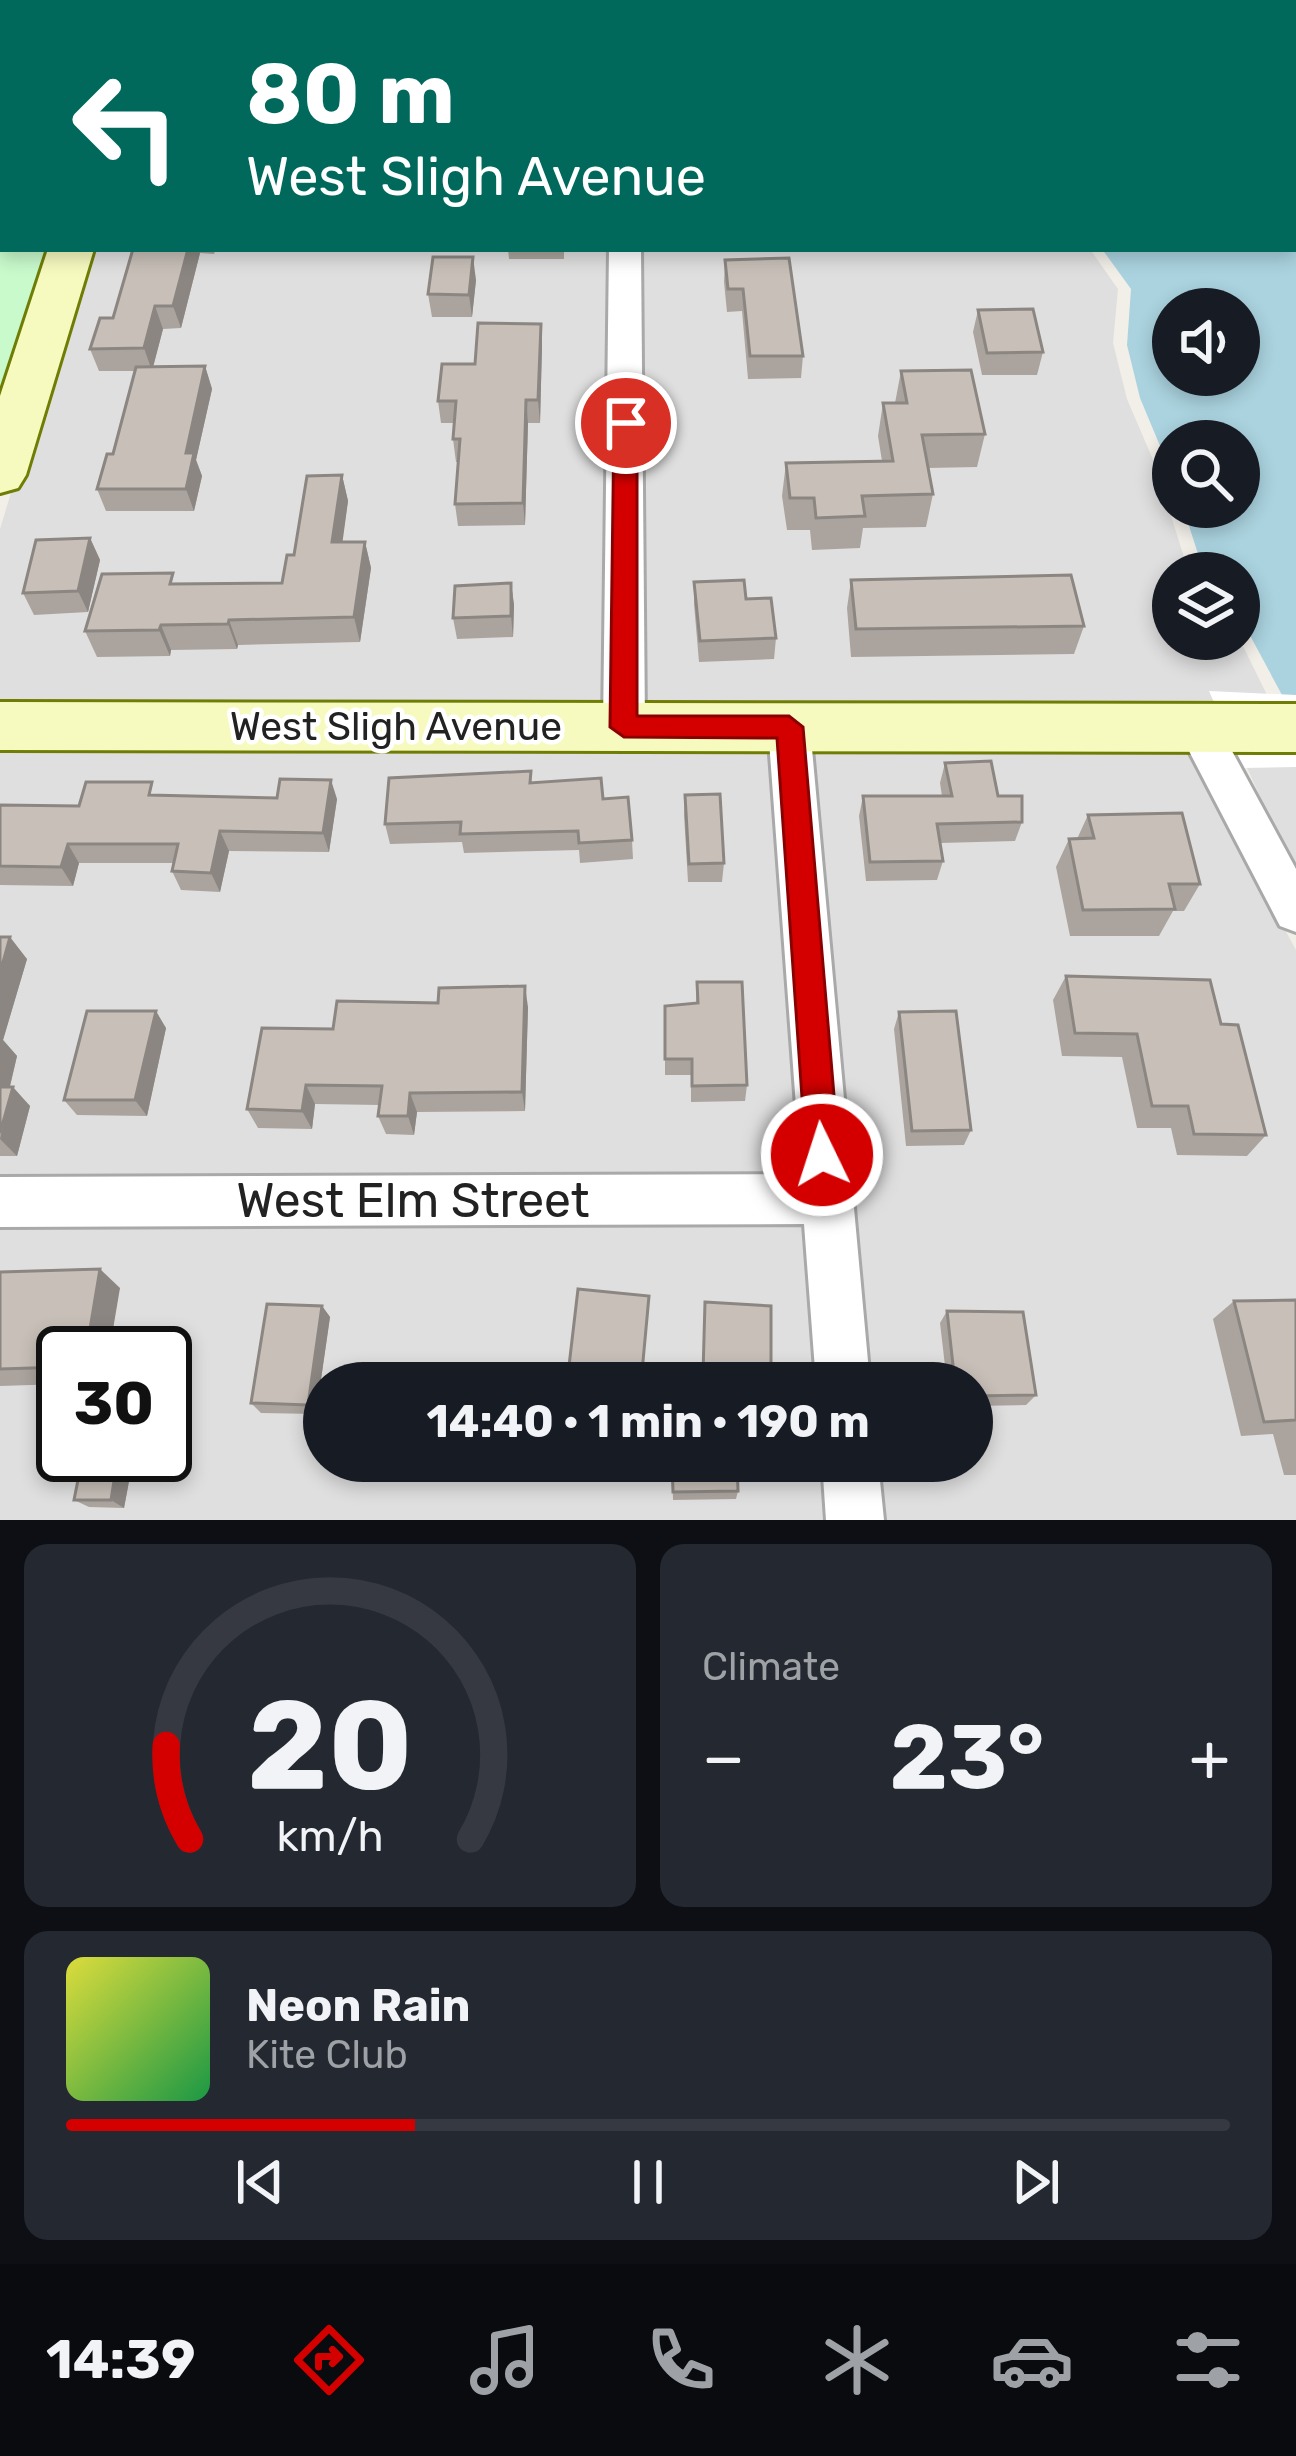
<!DOCTYPE html>
<meta charset="utf-8">
<style>
:root{--surface:#171b24;--page:#242831;--text:#f1f3f6;--muted:#9ea1a6;--line:#363941;--accent:#d40000}
body{margin:0;font-family:Rubik,sans-serif;background:var(--page);color:var(--text);height:100vh;display:flex;flex-direction:column;font-size:45px;white-space:nowrap}
*{box-sizing:border-box;margin:0}
p{font-size:39px;color:var(--muted)}
.icon{flex:none;width:66px;height:66px;fill:none;stroke:currentColor;stroke-width:2;stroke-linecap:round;stroke-linejoin:round}
.map{position:relative;height:1520px;overflow:hidden}
.details{display:flex;flex-direction:column;gap:24px;padding:24px;background:#0d0f14;flex:1}
.details>*{flex:none}
.top-card{position:absolute;left:0px;top:0px;width:1296px;height:252px;box-shadow:0 6px 18px #0003;background:#00695c;color:#fff;overflow:hidden}
.fabs{position:absolute;left:1152px;top:288px;display:grid;gap:24px}
.fabs a{display:grid;place-items:center;width:108px;height:108px;border-radius:50%;background:var(--surface);box-shadow:0 6px 18px #0003;font-size:60px}
.speed{position:absolute;left:36px;top:1326px;display:flex;gap:24px;font-size:60px;font-weight:700;text-align:center}
.speed>*{display:grid;place-content:center;width:156px;height:156px;border-radius:50%;background:var(--surface);box-shadow:0 6px 18px #0003;line-height:1}
.speed .limit{border:6px solid #111;border-radius:18px;background:#fff;color:#111}
.pin{position:absolute;display:grid;place-items:center;width:102px;height:102px;color:#fff;margin:-51px;border:6px solid #fff;border-radius:50%;box-shadow:0 3px 12px #0007}
.me{position:absolute;width:132px;margin:-66px;rotate:356deg;stroke-linejoin:round;filter:drop-shadow(0 0 9px #0008)}
.turn{display:flex;align-items:center;gap:42px;height:252px;padding:0 48px;font-size:54px}
.turn .icon{width:156px;height:156px;stroke-width:2.5}
.turn b{display:block;font-size:84px;line-height:102px}
.big{font-size:90px;font-weight:700;line-height:1.1}
.details .widget{flex:1;display:flex;flex-direction:column;justify-content:center;gap:18px;min-width:0;padding:0 42px;border-radius:24px;background:var(--page)}
.details .dial{align-items:center;gap:0}
.dial svg{height:312px;overflow:visible;fill:none;stroke:var(--line);stroke-width:7;stroke-linecap:round;text-anchor:middle}
.dial text{fill:var(--text);stroke:none}
.song{display:flex;align-items:center;gap:36px}
.cover{width:144px;height:144px;border-radius:18px;background:linear-gradient(135deg,hsl(60 70% 55%),hsl(140 70% 35%))}
.played{height:12px;border-radius:6px;background:linear-gradient(90deg,var(--accent) 30%,var(--line) 30%)}
.keys{display:flex;justify-content:space-around;direction:ltr}
.heat{display:flex;justify-content:space-between;align-items:center;font-size:66px;direction:ltr}
.details .tiles{flex:1;display:grid;gap:24px;grid-template-columns:1fr 1fr}
.widget:last-child{grid-column:span 2}
.trip{position:absolute;left:303px;top:1362px;width:690px;height:120px;border-radius:60px;background:var(--surface);box-shadow:0 6px 18px #0003;font-weight:700;line-height:120px;text-align:center}
.tab-bar{display:flex;height:192px;justify-content:space-around;align-items:center;background:#090b0e;color:var(--muted)}
.tab-bar .icon{width:84px;height:84px}
.tab-bar .current{color:var(--accent)}
.tab-bar b{font-size:54px;color:var(--text)}
.map>svg:first-child{display:block}
.residential{fill:#e0dfdf;fill-rule:evenodd}
.park{fill:#c8facc}
.water{fill:#aad3df;fill-rule:evenodd}
.pier{fill:#fff}
.lines{fill:none;stroke-linecap:round;stroke-linejoin:round}
.lane-casing{stroke:#a9a9a9;stroke-width:6}
.street-casing{stroke:#a9a9a9;stroke-width:6}
.secondary-casing{stroke:#707d05;stroke-width:6}
.lane{fill:#fff;fill-rule:evenodd}
.street{fill:#fff;fill-rule:evenodd}
.secondary{fill:#f7fabf;fill-rule:evenodd}
.wall{fill:#aba49e}
.shaded-wall{fill:#8b8681}
.building{fill:#c7bfb8;stroke:#8b8681;stroke-width:3}
.route{fill:#d40000;stroke:#8a0000;stroke-width:3}
.labels{text-anchor:middle;stroke-width:9;stroke-linejoin:round;paint-order:stroke}
.street-label{font-size:39px;fill:#222;stroke:#fff}
.near-street-label{font-size:48px;fill:#222;stroke:#fff}
</style>
<div class="map">
<svg width="1296" height="1520" viewBox="0 0 1296 1520">
<rect width="100%" height="100%" fill="#f2efe9"/>
<g class="residential">
<polygon points="85,249 610,249 606,710 0,709 0,529"/>
<polygon points="639,249 1090,249 1118,289 1113,343 1127,399 1154,462 1184,557 1195,573 1173,573 1173,639 1239,638 1275,711 642,710"/>
<polygon points="0,743 772,744 801,1174 0,1177"/>
<polygon points="809,744 1199,745 1252,869 1296,950 1296,1520 881,1520 875,1461 972,1461 972,1383 867,1383"/>
<polygon points="1237,745 1296,753 1296,874 1288,860"/>
<path d="M805,1225L818,1383H324V1461H825L830,1520H0V1227ZM63,1353H165V1455H63Z"/>
</g>
<g class="park">
<polygon points="0,0 141,0 3,3 3,249 57,249 0,425"/>
<polygon points="162,0 1175,0 161,3"/>
</g>
<path class="water" d="M1175,0H1296V721L1239,615V573H1210L1199,557L1183,507H1239V441H1173V477L1140,398L1127,345L1131,289L1102,249H1293V3H1172ZM1173,309H1239V375H1173Z"/>
<polygon class="pier" points="1209,691 1296,695 1296,767 1243,768"/>
<g class="lines">
<defs>
<rect id="lane" x="0" y="236" width="3" height="10"/>
<g id="street">
<polygon points="609,249 641,249 645,727 639,739 624,744 609,739 603,727"/>
<polygon points="789,710 804,715 810,727 870,1383 816,1383 804,1224 0,1227 0,1177 801,1174 768,727 774,715"/>
<polygon points="1198,711 1213,716 1296,869 1296,932 1280,926 1177,728 1183,716"/>
<polygon points="822,1461 878,1461 884,1520 826,1520"/>
</g>
<g id="secondary">
<polygon points="48,249 94,249 26,475 18,488 0,493 0,396"/>
<polygon points="0,702 1296,704 1296,752 0,750"/>
</g>
</defs>
<use href="#lane" class="lane-casing"/>
<use href="#street" class="street-casing"/>
<use href="#secondary" class="secondary-casing"/>
<use href="#lane" class="lane"/>
<use href="#street" class="street"/>
<use href="#secondary" class="secondary"/>
</g>
<g class="wall">
<polygon points="133,249 216,249 214,254 200,253 181,328 163,329 153,367 205,366 212,389 196,460 202,476 194,511 106,511 97,489 113,454 135,371 99,371 90,349 113,318"/>
<polygon points="508,249 564,249 564,259 509,259"/>
<polygon points="725,260 803,356 801,378 748,379 742,311 727,312 724,282"/>
<polygon points="476,280 472,317 432,317 428,294"/>
<polygon points="978,310 1043,352 1037,375 982,375 973,332"/>
<polygon points="541,324 542,346 540,423 528,423 525,525 458,526 455,504 458,462 456,462 453,439 454,423 441,423 438,401 475,364"/>
<polygon points="901,371 985,434 977,467 928,468 933,494 926,527 863,528 860,548 812,550 810,530 787,530 782,496 786,463 882,461 878,436 883,403 895,403"/>
<polygon points="342,475 348,501 342,542 365,542 371,568 360,642 238,645 237,649 171,650 170,656 97,657 85,631 177,584 282,583 294,555"/>
<polygon points="90,538 100,560 88,612 34,615 23,593"/>
<polygon points="851,580 1084,626 1074,654 851,657 847,608"/>
<polygon points="694,582 746,599 776,638 774,659 699,662 694,604"/>
<polygon points="511,583 514,605 513,637 457,639 453,618"/>
<polygon points="945,763 998,796 1022,822 1015,841 940,843 943,861 937,880 866,881 859,816 863,796 942,796 940,783"/>
<polygon points="532,783 603,799 632,840 633,859 580,863 579,850 464,853 462,842 390,844 385,824"/>
<polygon points="158,795 337,799 329,852 229,851 220,892 181,890 172,871 174,863 79,863 73,886 0,885 0,805 79,806"/>
<polygon points="685,795 724,863 722,882 688,882 684,815"/>
<polygon points="1088,815 1200,884 1184,911 1173,911 1159,936 1070,936 1056,867 1069,839 1077,839"/>
<polygon points="0,937 27,959 3,1040 17,1056 10,1087 30,1106 17,1156 0,1156"/>
<polygon points="1066,976 1221,1024 1266,1135 1247,1156 1177,1155 1171,1128 1137,1128 1122,1057 1062,1056 1053,1000"/>
<polygon points="697,982 747,1085 745,1101 691,1102 691,1075 665,1075 665,1006 696,1003"/>
<polygon points="528,1007 525,1111 417,1112 414,1135 386,1134 378,1116 380,1105 315,1104 312,1129 258,1128 247,1109 333,1029"/>
<polygon points="899,1012 971,1130 964,1145 906,1146 894,1029"/>
<polygon points="166,1028 147,1116 77,1115 64,1100"/>
<polygon points="0,1272 120,1288 63,1353 63,1384 0,1386"/>
<polygon points="1296,1300 1296,1475 1284,1475 1273,1434 1241,1436 1213,1319 1234,1301"/>
<polygon points="705,1302 771,1377 770,1383 702,1383"/>
<polygon points="322,1306 330,1317 316,1414 261,1413 251,1403"/>
<polygon points="947,1311 1036,1395 1026,1405 972,1406 972,1383 947,1383 940,1323"/>
<polygon points="174,1422 167,1464 132,1465 124,1508 89,1507 74,1500 83,1455"/>
<polygon points="672,1461 738,1491 736,1499 673,1500"/>
</g>
<g class="shaded-wall">
<polygon points="188,249 198,249 200,253 181,328 173,306"/>
<polygon points="473,257 476,280 472,317 469,295"/>
<polygon points="155,306 163,329 152,371 144,348"/>
<polygon points="541,324 542,346 540,423 538,400"/>
<polygon points="205,366 212,389 196,460 202,476 194,511 186,489 186,453"/>
<polygon points="526,400 528,423 525,525 523,503"/>
<polygon points="342,475 348,501 339,568 332,542"/>
<polygon points="90,538 100,560 88,612 78,591"/>
<polygon points="365,542 371,568 360,642 354,617"/>
<polygon points="511,583 514,605 513,637 511,616"/>
<polygon points="229,620 238,645 237,649 228,624"/>
<polygon points="161,625 171,650 170,656 159,630"/>
<polygon points="331,780 337,799 329,852 323,833"/>
<polygon points="220,831 229,851 220,892 211,873"/>
<polygon points="68,844 79,863 73,886 61,867"/>
<polygon points="10,937 27,959 3,1040 17,1056 5,1106 0,1100 0,973"/>
<polygon points="525,986 528,1007 525,1111 522,1092"/>
<polygon points="156,1011 166,1028 147,1116 135,1100"/>
<polygon points="306,1085 315,1104 312,1129 302,1111"/>
<polygon points="13,1087 30,1106 17,1156 0,1139"/>
<polygon points="410,1093 417,1112 414,1135 408,1116"/>
<polygon points="100,1269 120,1288 109,1353 86,1353"/>
<polygon points="322,1306 330,1317 316,1414 308,1405"/>
<polygon points="165,1415 174,1422 167,1464 154,1455 165,1455"/>
<polygon points="118,1456 132,1465 124,1508 111,1500"/>
</g>
<g class="building">
<polygon points="133,249 188,249 173,306 155,306 144,348 90,349 100,318 113,318"/>
<polygon points="433,257 473,257 469,295 428,294"/>
<polygon points="789,258 803,356 750,356 743,289 728,289 725,260"/>
<polygon points="1033,309 1043,352 987,353 978,310"/>
<polygon points="478,323 541,324 538,400 526,400 523,503 455,504 460,439 453,439 456,401 438,401 442,364 475,364"/>
<polygon points="205,366 186,453 194,453 186,489 97,489 107,454 113,454 136,367"/>
<polygon points="971,370 985,434 922,435 933,494 862,496 865,516 816,518 814,498 790,498 786,463 893,461 883,403 907,403 901,371"/>
<polygon points="342,475 332,542 365,542 354,617 229,620 228,624 161,625 159,630 85,631 102,574 173,573 170,584 282,583 287,555 294,555 307,476"/>
<polygon points="90,538 78,591 23,593 36,540"/>
<polygon points="1071,575 1084,626 856,629 851,580"/>
<polygon points="744,580 746,599 771,598 776,638 700,641 694,582"/>
<polygon points="511,583 511,616 453,618 455,586"/>
<polygon points="991,761 998,796 1022,796 1022,822 937,824 943,861 870,862 863,796 952,796 945,763"/>
<polygon points="531,771 530,783 601,778 603,799 628,797 632,840 579,843 578,831 460,834 461,822 385,824 389,778"/>
<polygon points="280,779 331,780 323,833 220,831 211,873 172,871 178,844 68,844 61,867 0,866 0,805 79,806 86,782 152,782 149,795 277,798"/>
<polygon points="720,794 724,863 689,864 685,795"/>
<polygon points="1182,813 1200,884 1169,884 1175,909 1083,910 1069,839 1094,838 1088,815"/>
<polygon points="0,937 10,937 0,973"/>
<polygon points="1066,976 1210,980 1221,1024 1238,1025 1266,1135 1194,1134 1188,1106 1152,1106 1137,1034 1075,1033"/>
<polygon points="697,982 742,982 747,1085 692,1086 692,1059 665,1059 665,1006 698,1003"/>
<polygon points="525,986 522,1092 410,1093 408,1116 378,1116 382,1086 306,1085 302,1111 247,1109 262,1028 333,1029 337,1001 438,1003 439,988"/>
<polygon points="87,1011 156,1011 135,1100 64,1100"/>
<polygon points="956,1011 971,1130 912,1131 899,1012"/>
<polygon points="0,1087 13,1087 0,1133"/>
<polygon points="100,1269 86,1353 63,1353 63,1367 0,1369 0,1272"/>
<polygon points="578,1289 649,1296 641,1383 567,1383"/>
<polygon points="1296,1300 1296,1420 1264,1422 1234,1301"/>
<polygon points="705,1302 771,1306 771,1377 703,1374"/>
<polygon points="267,1304 322,1306 308,1405 251,1403"/>
<polygon points="947,1311 1023,1312 1036,1395 972,1396 972,1383 955,1383"/>
<polygon points="83,1455 154,1455 118,1456 111,1500 74,1500"/>
<polygon points="672,1461 737,1461 738,1491 673,1492"/>
</g>
<polygon class="route" points="626,415 637,423 637,716 789,716 803,727 839,1155 834,1166 822,1171 811,1166 806,1155 777,738 624,737 610,727 614,423"/>
<g class="labels">
<g class="street-label">
<text x="396" y="740">West Sligh Avenue</text>
</g>
<g class="near-street-label">
<text x="413" y="1217">West Elm Street</text>
</g>
</g>
</svg>
<div class="fabs">
<a><svg class="icon" aria-label="sound" viewBox="0 0 24 24"><path d="M4 9h4l5-4v14l-5-4H4zM17 9q2 3 0 6"/></svg></a>
<a><svg class="icon" aria-label="search" viewBox="0 0 24 24"><circle cx="10" cy="10" r="6"/><path d="M15 15l6 6"/></svg></a>
<a><svg class="icon" aria-label="layers" viewBox="0 0 24 24"><path d="M12 4l9 5-9 5-9-5zM3 14l9 5 9-5"/></svg></a>
</div>
<div class="speed"><div class="limit">30</div></div>
<div class="pin" style="left:626px;top:423px;background:#d93025"><svg class="icon" aria-label="arrive" viewBox="0 0 24 24"><path d="M6 21V4h12l-3 4 3 4H6"/></svg></div>
<svg class="me" style="left:822px;top:1155px" viewBox="-20 -20 40 40"><circle r="17" fill="#d40000" stroke="#fff" stroke-width="3"/><path d="M0-11L8 9 0 5-8 9z" fill="#fff"/></svg>
<div class="trip">14:40 · 1 min · 190 m</div>
<div class="top-card">
<div class="turn"><svg class="icon" aria-label="left" viewBox="0 0 24 24"><path d="M17 20v-9H6M10 6l-5 5 5 5"/></svg><div><b>80 m</b>West Sligh Avenue</div></div>
</div>
</div>
<section class="details">
<div class="tiles">
<div class="widget dial"><svg viewBox="0 0 100 80">
<path d="M14 69A42 42 0 1 1 86 69"/>
<path d="M14 69A42 42 0 0 1 8 45" stroke="#d40000"/>
<text x="50" y="56" font-size="32" font-weight="700">20</text>
<text x="50" y="72" font-size="11">km/h</text>
</svg></div>
<div class="widget"><p>Climate</p>
<div class="heat"><a>−</a><b class="big">23°</b><a>+</a></div>
</div>
<div class="widget">
<div class="song"><i class="cover"></i><div><b>Neon Rain</b><p>Kite Club</p></div></div>
<div class="played"></div>
<div class="keys"><svg class="icon" aria-label="previous" viewBox="0 0 24 24"><path d="M18 5L8 12l10 7zM5 5v14"/></svg><svg class="icon" aria-label="pause" viewBox="0 0 24 24"><path d="M8 5v14M16 5v14"/></svg><svg class="icon" aria-label="next" viewBox="0 0 24 24"><path d="M6 5l10 7-10 7zM19 5v14"/></svg></div>
</div>
</div>
</section>
<nav class="tab-bar">
<b>14:39</b>
<svg class="icon current" aria-label="directions" viewBox="0 0 24 24"><path d="M12 3l9 9-9 9-9-9zM9 14v-3h6M13 9l2 2-2 2"/></svg>
<svg class="icon" aria-label="music" viewBox="0 0 24 24"><path d="M9 18V5l10-2v13"/><circle cx="6" cy="18" r="3"/><circle cx="16" cy="16" r="3"/></svg>
<svg class="icon" aria-label="phone" viewBox="0 0 24 24"><path d="M5 4h4l2 5-3 2q2 4 5 5l2-3 5 2v4C11 20 4 13 5 4z"/></svg>
<svg class="icon" aria-label="climate" viewBox="0 0 24 24"><path d="M12 3v18M4 7l16 10M4 17L20 7"/></svg>
<svg class="icon" aria-label="car" viewBox="0 0 24 24"><path d="M5 17H2v-5l4-1 3-4h7l3 4 3 1v5h-3M9 17h6M6 11h13"/><circle cx="7" cy="17" r="2"/><circle cx="17" cy="17" r="2"/></svg>
<svg class="icon" aria-label="filters" viewBox="0 0 24 24"><path d="M4 7h16M4 17h16"/><circle cx="9" cy="7" r="2"/><circle cx="15" cy="17" r="2"/></svg>
</nav>
